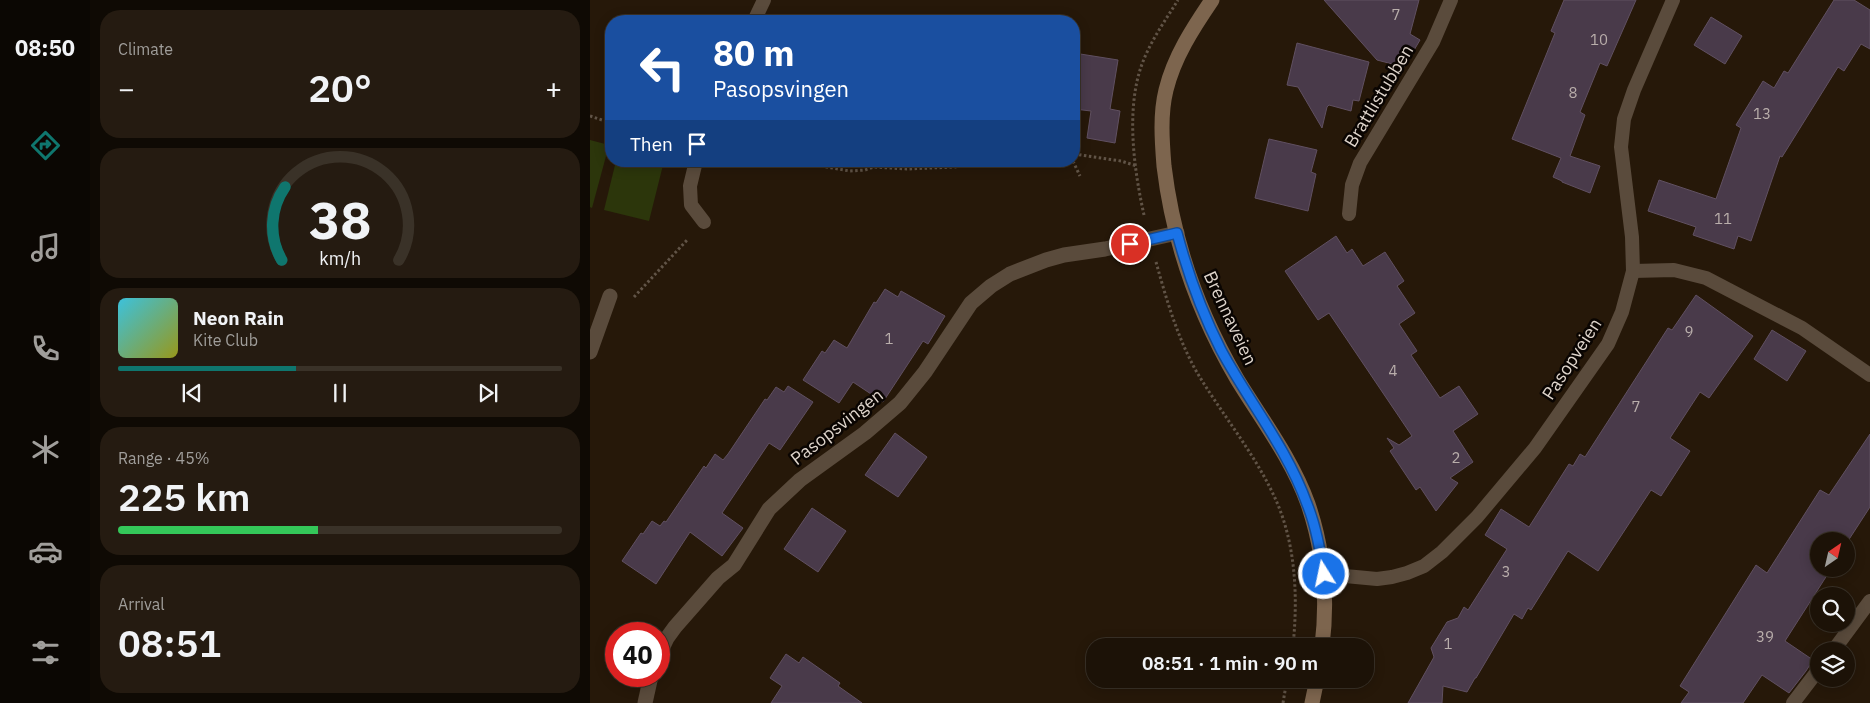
<!DOCTYPE html>
<meta charset="utf-8">
<style>
:root{--surface:#1c1207;--page:#251b11;--text:#f1f3f6;--muted:#a09e9b;--line:#3a3228;--accent:#0f766e}
body{margin:0;font-family:"IBM Plex Sans",sans-serif;background:var(--page);color:var(--text);height:100vh;display:flex;flex-direction:column;font-size:19px;white-space:nowrap}
*{box-sizing:border-box;margin:0}
p{font-size:16px;color:var(--muted)}
.icon{flex:none;width:28px;height:28px;fill:none;stroke:currentColor;stroke-width:2;stroke-linecap:round;stroke-linejoin:round}
.map{position:relative;flex:1;overflow:hidden}
.drawer{display:flex;flex-direction:column;gap:10px;padding:10px;background:#0f0a04;width:500px}
.drawer>*{flex:none}
.guide{position:absolute;left:15px;top:15px;width:475px;height:152px;border-radius:20px;box-shadow:0 2px 12px #0003,0 0 0 1px var(--line);background:#1a4fa0;color:#fff;overflow:hidden}
.needle{width:32px;rotate:34deg}
.tools{position:absolute;left:1220px;top:532px;display:grid;gap:10px}
.tools a{display:grid;place-items:center;width:45px;height:45px;border-radius:50%;background:var(--surface);box-shadow:0 2px 12px #0003,0 0 0 1px var(--line);font-size:25px}
.speed{position:absolute;left:15px;top:622px;display:flex;gap:10px;font-size:25px;font-weight:700;text-align:center}
.speed>*{display:grid;place-content:center;width:65px;height:65px;border-radius:50%;background:var(--surface);box-shadow:0 2px 12px #0003,0 0 0 1px var(--line);line-height:1}
.speed .limit{border:8px solid #d22;background:#fff;color:#111}
.pin{position:absolute;display:grid;place-items:center;width:42px;height:42px;color:#fff;margin:-21px;border:2px solid #fff;border-radius:50%;box-shadow:0 1px 5px #0007}
.me{position:absolute;width:55px;margin:-28px;rotate:350deg;stroke-linejoin:round;filter:drop-shadow(0 0 4px #0008)}
.turn{display:flex;align-items:center;gap:18px;height:105px;padding:0 25px;font-size:22px}
.turn .icon{width:65px;height:65px;stroke-width:2.5}
.turn b{display:block;font-size:35px;line-height:42px}
.then{display:flex;align-items:center;height:48px;padding:0 25px;background:#0003;gap:10px;font-size:19px}
.big{font-size:38px;font-weight:600;line-height:1.1}
.drawer .widget{flex:1;display:flex;flex-direction:column;justify-content:center;gap:8px;min-width:0;padding:0 18px;border-radius:20px;background:var(--page)}
.drawer .dial{align-items:center;gap:0}
.dial svg{height:130px;overflow:visible;fill:none;stroke:var(--line);stroke-width:7;stroke-linecap:round;text-anchor:middle}
.dial text{fill:var(--text);stroke:none}
.song{display:flex;align-items:center;gap:15px}
.cover{width:60px;height:60px;border-radius:8px;background:linear-gradient(135deg,hsl(190 70% 55%),hsl(60 70% 35%))}
.played{height:5px;border-radius:2px;background:linear-gradient(90deg,var(--accent) 40%,var(--line) 40%)}
.keys{display:flex;justify-content:space-around;direction:ltr}
.heat{display:flex;justify-content:space-between;align-items:center;font-size:28px;direction:ltr}
.charge{height:8px;border-radius:4px;background:linear-gradient(90deg,#34c759 45%,var(--line) 0)}
.trip{position:absolute;left:496px;top:638px;width:288px;height:50px;border-radius:20px;background:var(--surface);box-shadow:0 2px 12px #0003,0 0 0 1px var(--line);font-weight:600;line-height:50px;text-align:center}
main{display:flex;flex:1;min-height:0}
.tab-bar{display:flex;flex-direction:column;width:90px;justify-content:space-around;align-items:center;background:#0b0703;color:var(--muted)}
.tab-bar .icon{width:35px;height:35px}
.tab-bar .current{color:var(--accent)}
.tab-bar b{font-size:22px;color:var(--text)}
.map>svg:first-child{display:block}
.green{fill:#2c360b}
.building{fill:#493a4a;stroke:#605061}
.lines{fill:none;stroke-linecap:round;stroke-linejoin:round}
.path{stroke:#615447;stroke-width:3;stroke-dasharray:2.5 2.5;stroke-linecap:butt}
.lane{stroke:#5a4b3c;stroke-width:14}
.street{stroke:#5a4b3c;stroke-width:15}
.secondary{stroke:#7d654e;stroke-width:15}
.route-casing{stroke:#114b97;stroke-width:12}
.route{stroke:#1a73e8;stroke-width:9}
.labels{text-anchor:middle;stroke-width:5;stroke-linejoin:round;paint-order:stroke}
.number-label{font-size:15px;fill:#b9aeab}
.street-label{font-size:18px;fill:#ded4cb;stroke:#0a0502}
</style>
<main>
<nav class="tab-bar">
<b>08:50</b>
<svg class="icon current" aria-label="directions" viewBox="0 0 24 24"><path d="M12 3l9 9-9 9-9-9zM9 14v-3h6M13 9l2 2-2 2"/></svg>
<svg class="icon" aria-label="music" viewBox="0 0 24 24"><path d="M9 18V5l10-2v13"/><circle cx="6" cy="18" r="3"/><circle cx="16" cy="16" r="3"/></svg>
<svg class="icon" aria-label="phone" viewBox="0 0 24 24"><path d="M5 4h4l2 5-3 2q2 4 5 5l2-3 5 2v4C11 20 4 13 5 4z"/></svg>
<svg class="icon" aria-label="climate" viewBox="0 0 24 24"><path d="M12 3v18M4 7l16 10M4 17L20 7"/></svg>
<svg class="icon" aria-label="car" viewBox="0 0 24 24"><path d="M5 17H2v-5l4-1 3-4h7l3 4 3 1v5h-3M9 17h6M6 11h13"/><circle cx="7" cy="17" r="2"/><circle cx="17" cy="17" r="2"/></svg>
<svg class="icon" aria-label="filters" viewBox="0 0 24 24"><path d="M4 7h16M4 17h16"/><circle cx="9" cy="7" r="2"/><circle cx="15" cy="17" r="2"/></svg>
</nav>
<section class="drawer">
<div class="widget"><p>Climate</p>
<div class="heat"><a>−</a><b class="big">20°</b><a>+</a></div>
</div>
<div class="widget dial"><svg viewBox="0 0 100 80">
<path d="M14 69A42 42 0 1 1 86 69"/>
<path d="M14 69A42 42 0 0 1 16 24" stroke="#0f766e"/>
<text x="50" y="56" font-size="32" font-weight="700">38</text>
<text x="50" y="72" font-size="11">km/h</text>
</svg></div>
<div class="widget">
<div class="song"><i class="cover"></i><div><b>Neon Rain</b><p>Kite Club</p></div></div>
<div class="played"></div>
<div class="keys"><svg class="icon" aria-label="previous" viewBox="0 0 24 24"><path d="M18 5L8 12l10 7zM5 5v14"/></svg><svg class="icon" aria-label="pause" viewBox="0 0 24 24"><path d="M8 5v14M16 5v14"/></svg><svg class="icon" aria-label="next" viewBox="0 0 24 24"><path d="M6 5l10 7-10 7zM19 5v14"/></svg></div>
</div>
<div class="widget"><p>Range · 45%</p><b class="big">225 km</b><div class="charge"></div></div>
<div class="widget"><p>Arrival</p><b class="big">08:51</b></div>
</section>
<div class="map">
<svg width="1280" height="703" viewBox="0 0 1280 703">
<rect width="100%" height="100%" fill="#261809"/>
<g class="green">
<polygon points="0,140 19,145 2,208 0,207"/>
<polygon points="26,161 74,161 59,221 14,210"/>
</g>
<g class="building">
<polygon points="734,0 829,0 820,34 830,40 814,67 787,60"/>
<polygon points="974,0 1046,0 1017,66 1010,63 990,112 995,115 980,156 1010,166 1000,193 972,182 972,181 963,177 971,158 922,139 965,33 961,31"/>
<polygon points="1244,0 1264,0 1280,10 1280,49 1271,44 1254,71 1248,67 1192,157 1190,156 1161,241 1148,236 1144,249 1103,235 1106,227 1058,211 1069,180 1126,199 1151,128 1146,125 1173,81 1184,88 1194,71 1198,73"/>
<polygon points="1121,17 1152,36 1135,64 1104,45"/>
<polygon points="707,43 779,62 769,101 763,100 761,111 739,105 737,107 732,128 708,87 697,85"/>
<polygon points="484,53 528,60 520,109 530,111 525,143 497,138 501,111 484,109"/>
<polygon points="679,139 727,150 721,172 726,174 718,211 665,198"/>
<polygon points="746,236 757,253 762,249 773,266 795,252 814,281 807,286 825,313 809,324 827,351 821,355 850,398 869,386 888,414 863,431 883,462 860,478 868,483 846,511 830,487 826,490 800,451 804,448 797,438 809,445 822,436 739,313 728,320 695,271"/>
<polygon points="295,289 308,297 311,291 355,316 338,344 333,341 293,402 263,382 249,403 213,380 232,351 235,353 244,340 257,348 284,302 286,303"/>
<polygon points="1106,295 1163,336 1119,398 1110,392 1080,438 1100,451 1071,496 1061,490 1008,571 978,551 941,610 938,608 932,619 924,614 886,678 885,678 877,692 853,686 852,703 818,703 844,657 841,648 857,622 868,618 874,607 878,610 917,549 895,535 911,509 939,527 979,464 983,466 990,454 995,457 1078,328 1082,330"/>
<polygon points="1182,330 1216,351 1197,381 1164,359"/>
<polygon points="198,386 223,402 190,450 179,443 132,513 153,528 132,556 100,532 66,584 32,561 51,533 53,534 62,521 70,526 74,521 76,522 114,466 116,468 125,454 133,460 138,454 175,399 177,400 186,387 194,392"/>
<polygon points="305,433 337,457 308,497 275,475"/>
<polygon points="1280,434 1280,507 1256,544 1256,541 1229,541 1229,569 1241,569 1195,641 1223,660 1216,671 1199,693 1172,675 1153,703 1091,703 1099,692 1090,686 1166,565 1177,573 1230,490 1239,495"/>
<polygon points="222,508 256,531 228,572 194,549"/>
<polygon points="196,654 209,663 213,657 250,683 248,686 272,703 181,703 192,686 180,678"/>
</g>
<g class="lines">
<g class="path">
<polyline points="0,116 21,123"/>
<polyline points="484,154 531,161 547,166"/>
<polyline points="201,161 260,171 275,170 284,167 317,169 365,167 396,161"/>
<polyline points="483,161 490,176"/>
<path d="M554,215C544,170 536,111 551,67C559,43 575,21 588,0"/>
<path d="M566,262C576,298 587,336 605,369C630,412 664,452 685,498C706,544 708,597 703,646"/>
<polyline points="44,297 98,239"/>
<polyline points="693,703 697,679"/>
</g>
<g class="lane">
<polyline points="164,21 174,0"/>
<polyline points="106,161 100,186 101,205 114,222"/>
<polyline points="759,214 762,185 770,163 843,42 861,0"/>
<polyline points="1043,271 1084,270 1116,278 1212,328 1280,375"/>
<polyline points="734,574 787,579 802,577 817,573 834,566 852,552 887,517 945,448 1018,344 1032,312 1043,271 1042,237 1031,147 1034,119 1044,90 1083,0"/>
<polyline points="1243,651 1280,601"/>
<polyline points="1203,703 1229,669"/>
</g>
<g class="street">
<polyline points="0,352 20,296"/>
<polyline points="69,655 77,638 85,627 128,578 144,565 179,509 210,480 275,433 310,403 335,372 381,303 401,286 420,274 456,260 474,255 515,249 587,233"/>
<polyline points="55,703 61,676"/>
</g>
<g class="secondary">
<path d="M622,0C603,28 584,57 576,90C570,114 572,141 574,166C583,241 609,314 647,379C672,420 702,459 718,504C734,551 738,598 732,646"/>
<polyline points="722,703 727,679"/>
</g>
</g>
<g class="lines">
<defs>
<path id="route" d="M540,244L587,233C598,274 612,313 631,350C659,402 697,448 717,504C726,526 730,550 734,574"/>
</defs>
<use href="#route" class="route-casing"/>
<use href="#route" class="route"/>
</g>
<g class="labels">
<g class="number-label">
<text x="806" y="20">7</text>
<text x="1009" y="45">10</text>
<text x="983" y="98">8</text>
<text x="1172" y="119">13</text>
<text x="1133" y="224">11</text>
<text x="1099" y="337">9</text>
<text x="299" y="344">1</text>
<text x="803" y="376">4</text>
<text x="1046" y="412">7</text>
<text x="866" y="463">2</text>
<text x="916" y="577">3</text>
<text x="1175" y="642">39</text>
<text x="858" y="649">1</text>
</g>
<g class="street-label">
<text transform="translate(789 96) rotate(-59)" y="6">Brattlistubben</text>
<text transform="translate(640 318) rotate(65)" y="6">Brennaveien</text>
<text transform="translate(982 359) rotate(-57)" y="6">Pasopveien</text>
<text transform="translate(247 427) rotate(-38)" y="6">Pasopsvingen</text>
</g>
</g>
</svg>
<div class="tools">
<a><svg class="needle" viewBox="-14 -14 28 28"><path d="M0-13l5 13h-10z" fill="#e53935"/><path d="M0 13l5-13h-10z" fill="#a09e9b"/></svg></a>
<a><svg class="icon" aria-label="search" viewBox="0 0 24 24"><circle cx="10" cy="10" r="6"/><path d="M15 15l6 6"/></svg></a>
<a><svg class="icon" aria-label="layers" viewBox="0 0 24 24"><path d="M12 4l9 5-9 5-9-5zM3 14l9 5 9-5"/></svg></a>
</div>
<div class="speed"><div class="limit">40</div></div>
<div class="pin" style="left:540px;top:244px;background:#d93025"><svg class="icon" aria-label="arrive" viewBox="0 0 24 24"><path d="M6 21V4h12l-3 4 3 4H6"/></svg></div>
<svg class="me" style="left:734px;top:574px" viewBox="-20 -20 40 40"><circle r="17" fill="#1a73e8" stroke="#fff" stroke-width="3"/><path d="M0-11L8 9 0 5-8 9z" fill="#fff"/></svg>
<div class="trip">08:51 · 1 min · 90 m</div>
<div class="guide">
<div class="turn"><svg class="icon" aria-label="left" viewBox="0 0 24 24"><path d="M17 20v-9H6M10 6l-5 5 5 5"/></svg><div><b>80 m</b>Pasopsvingen</div></div>
<div class="then">Then<svg class="icon" aria-label="arrive" viewBox="0 0 24 24"><path d="M6 21V4h12l-3 4 3 4H6"/></svg></div>
</div>
</div>
</main>
